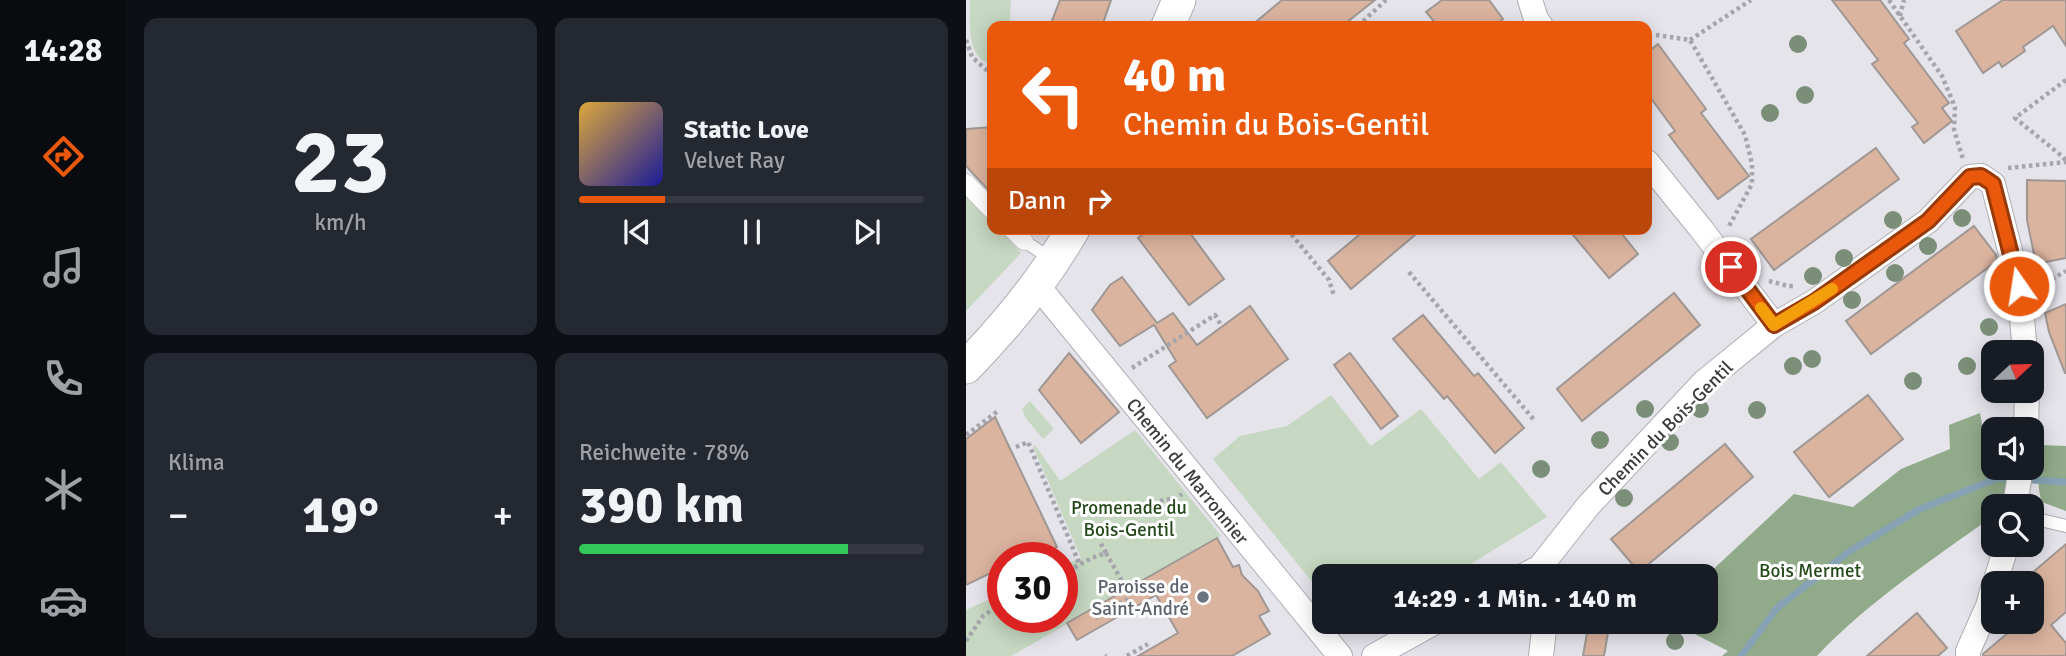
<!DOCTYPE html>
<html lang="de">
<meta charset="utf-8">
<style>
:root{--surface:#171b24;--page:#242831;--text:#f1f3f6;--muted:#9ea1a6;--line:#363941;--accent:#ea580c}
body{margin:0;font-family:Signika,sans-serif;background:var(--page);color:var(--text);height:100vh;display:flex;flex-direction:column;font-size:26px;white-space:nowrap}
*{box-sizing:border-box;margin:0}
p{font-size:23px;color:var(--muted)}
.icon{flex:none;width:38px;height:38px;fill:none;stroke:currentColor;stroke-width:2;stroke-linecap:round;stroke-linejoin:round}
.map{position:relative;flex:1;overflow:hidden}
.details{display:flex;flex-direction:column;gap:18px;padding:18px;background:#0d0f14;width:840px}
.details>*{flex:none}
.banner{position:absolute;left:21px;top:21px;width:665px;height:214px;border-radius:14px;box-shadow:0 4px 18px #0003;background:#ea580c;color:#fff;overflow:hidden}
.needle{width:46px;rotate:68deg}
.tools{position:absolute;left:1015px;top:340px;display:grid;gap:14px}
.tools a{display:grid;place-items:center;width:63px;height:63px;border-radius:14px;background:var(--surface);box-shadow:0 4px 18px #0003;font-size:35px}
.speed{position:absolute;left:21px;top:542px;display:flex;gap:14px;font-size:35px;font-weight:700;text-align:center}
.speed>*{display:grid;place-content:center;width:91px;height:91px;border-radius:50%;background:var(--surface);box-shadow:0 4px 18px #0003;line-height:1}
.speed .limit{border:10px solid #d22;background:#fff;color:#111}
.pin{position:absolute;display:grid;place-items:center;width:60px;height:60px;color:#fff;margin:-30px;border:4px solid #fff;border-radius:50%;box-shadow:0 2px 7px #0007}
.me{position:absolute;width:77px;margin:-38px;rotate:347deg;stroke-linejoin:round;filter:drop-shadow(0 0 5px #0008)}
.turn{display:flex;align-items:center;gap:24px;height:147px;padding:0 21px;font-size:32px}
.turn .icon{width:91px;height:91px;stroke-width:2.5}
.turn b{display:block;font-size:49px;line-height:60px}
.then{display:flex;align-items:center;height:66px;padding:0 21px;background:#0003;gap:14px;font-size:26px}
.big{font-size:52px;font-weight:700;line-height:1.1}
.details .widget{flex:1;display:flex;flex-direction:column;justify-content:center;gap:10px;min-width:0;padding:0 24px;border-radius:14px;background:var(--page)}
.details .dial{align-items:center;gap:0}
.dial b{font-size:91px;line-height:1}
.song{display:flex;align-items:center;gap:21px}
.cover{width:84px;height:84px;border-radius:10px;background:linear-gradient(135deg,hsl(40 70% 55%),hsl(240 70% 35%))}
.played{height:7px;border-radius:4px;background:linear-gradient(90deg,var(--accent) 25%,var(--line) 25%)}
.keys{display:flex;justify-content:space-around;direction:ltr}
.heat{display:flex;justify-content:space-between;align-items:center;font-size:38px;direction:ltr}
.charge{height:10px;border-radius:5px;background:linear-gradient(90deg,#34c759 78%,var(--line) 0)}
.details .tiles{flex:1;display:grid;gap:18px;grid-template-columns:repeat(2,1fr)}
.trip{position:absolute;left:346px;top:564px;width:406px;height:70px;border-radius:14px;background:var(--surface);box-shadow:0 4px 18px #0003;font-weight:700;line-height:70px;text-align:center}
main{display:flex;flex:1;min-height:0}
.tab-bar{display:flex;flex-direction:column;width:126px;justify-content:space-around;align-items:center;background:#090b0e;color:var(--muted)}
.tab-bar .icon{width:49px;height:49px}
.tab-bar .current{color:var(--accent)}
.tab-bar b{font-size:32px;color:var(--text)}
.map>svg:first-child{display:block}
.green{fill:#c6d8c1}
.forest{fill:#91aa8a}
.lines{fill:none;stroke-linecap:round;stroke-linejoin:round}
.stream{stroke:#86a2b4;stroke-width:7}
.building{fill:#dbb49f;stroke:#9f9794;stroke-width:2}
.service-casing{stroke:#afaeb5;stroke-width:14}
.pedestrian-casing{stroke:#afaeb5;stroke-width:19}
.minor-casing{stroke:#afaeb5;stroke-width:26}
.secondary-casing{stroke:#afaeb5;stroke-width:35}
.path{stroke:#a6a5ab;stroke-width:4.5;stroke-dasharray:3.5 3.5;stroke-linecap:butt}
.service{stroke:#fff;stroke-width:12}
.pedestrian{stroke:#fff;stroke-width:18}
.minor{stroke:#fff;stroke-width:24}
.secondary{stroke:#fff;stroke-width:33}
.tree{fill:#7b8f78}
.route-casing{stroke:#983908;stroke-width:18}
.route{stroke:#ea580c;stroke-width:12}
.slow{stroke:#f59e0b;stroke-width:12}
.worship-dot{fill:#6b7280;stroke:#fff;stroke-width:2.5}
.labels{text-anchor:middle;stroke-width:6;stroke-linejoin:round;paint-order:stroke}
.street-label{font-size:19px;fill:#3b3b3e;stroke:#fff}
.park-label{font-size:19px;fill:#25491a;stroke:#fff}
.worship-label{font-size:19px;fill:#5b616d;stroke:#fff;text-anchor:end}
</style>
<main>
<nav class="tab-bar">
<b>14:28</b>
<svg class="icon current" aria-label="directions" viewBox="0 0 24 24"><path d="M12 3l9 9-9 9-9-9zM9 14v-3h6M13 9l2 2-2 2"/></svg>
<svg class="icon" aria-label="music" viewBox="0 0 24 24"><path d="M9 18V5l10-2v13"/><circle cx="6" cy="18" r="3"/><circle cx="16" cy="16" r="3"/></svg>
<svg class="icon" aria-label="phone" viewBox="0 0 24 24"><path d="M5 4h4l2 5-3 2q2 4 5 5l2-3 5 2v4C11 20 4 13 5 4z"/></svg>
<svg class="icon" aria-label="climate" viewBox="0 0 24 24"><path d="M12 3v18M4 7l16 10M4 17L20 7"/></svg>
<svg class="icon" aria-label="car" viewBox="0 0 24 24"><path d="M5 17H2v-5l4-1 3-4h7l3 4 3 1v5h-3M9 17h6M6 11h13"/><circle cx="7" cy="17" r="2"/><circle cx="17" cy="17" r="2"/></svg>
</nav>
<section class="details">
<div class="tiles">
<div class="widget dial"><b>23</b><p>km/h</p></div>
<div class="widget">
<div class="song"><i class="cover"></i><div><b>Static Love</b><p>Velvet Ray</p></div></div>
<div class="played"></div>
<div class="keys"><svg class="icon" aria-label="previous" viewBox="0 0 24 24"><path d="M18 5L8 12l10 7zM5 5v14"/></svg><svg class="icon" aria-label="pause" viewBox="0 0 24 24"><path d="M8 5v14M16 5v14"/></svg><svg class="icon" aria-label="next" viewBox="0 0 24 24"><path d="M6 5l10 7-10 7zM19 5v14"/></svg></div>
</div>
<div class="widget"><p>Klima</p>
<div class="heat"><a>−</a><b class="big">19°</b><a>+</a></div>
</div>
<div class="widget"><p>Reichweite · 78%</p><b class="big">390 km</b><div class="charge"></div></div>
</div>
</section>
<div class="map">
<svg width="1100" height="656" viewBox="0 0 1100 656">
<rect width="100%" height="100%" fill="#e5e4eb"/>
<g class="green">
<path d="M4,0H45L44,19L46,26H26V65C0,58 4,22 4,0Z"/>
<polygon points="0,194 26,222 26,229 33,229 55,253 0,311"/>
<polygon points="365,395 405,446 455,409 513,479 535,462 581,517 485,576 359,576 359,598 247,459 274,436 321,426"/>
<polygon points="64,401 88,429 77,439 59,417 56,409"/>
<polygon points="169,430 255,536 45,656 0,656 0,610 37,593 37,618 96,618 96,566 115,558 67,446 69,445 94,481"/>
</g>
<g class="forest">
<path d="M1014,413L1021,451L1022,469L1045,473L1039,506H1027V516C966,560 903,601 851,656H756L762,651L703,621H740V576L828,494L887,507L935,469L984,449L983,425Z"/>
<path d="M1075,445L1100,446V511L1076,502C1069,483 1075,466 1075,445Z"/>
</g>
<g class="lines">
<polyline class="stream" points="775,656 811,608 884,551 954,509 1032,478 1100,482"/>
</g>
<g class="building">
<polygon points="94,0 145,0 136,26 84,26"/>
<polygon points="316,0 409,0 376,26 285,26"/>
<polygon points="476,0 523,0 537,19 528,26 472,26 460,12"/>
<polygon points="866,0 914,0 943,39 938,43 983,103 976,108 986,121 958,143 946,127 952,123 906,64 912,60"/>
<polygon points="1037,0 1100,0 1100,46 1087,26 1057,47 1059,51 1036,67 1033,62 1017,73 990,31"/>
<polygon points="692,44 740,109 735,113 783,176 752,199 703,135 709,131 681,93 681,53"/>
<polygon points="26,127 26,194 0,166 0,129"/>
<polygon points="910,148 933,179 808,270 785,239"/>
<polygon points="1061,180 1100,181 1100,258 1070,264 1061,220"/>
<polygon points="1008,226 1030,255 1031,261 905,354 880,321"/>
<polygon points="184,229 221,229 258,279 223,305 172,238"/>
<polygon points="400,229 456,229 385,289 362,261"/>
<polygon points="602,229 652,229 672,254 643,278"/>
<polygon points="156,277 191,323 207,313 231,345 284,306 322,359 241,418 203,366 210,361 188,325 154,346 126,310 144,285"/>
<polygon points="708,293 734,325 616,421 591,389"/>
<polygon points="1100,304 1100,373 1099,373 1083,332 1079,313"/>
<polygon points="457,315 508,376 512,373 558,428 529,453 481,396 478,399 427,339"/>
<polygon points="103,353 153,412 115,443 73,390"/>
<polygon points="384,353 432,416 415,429 368,365"/>
<polygon points="902,395 937,439 863,497 828,452"/>
<polygon points="29,417 91,547 67,558 37,558 37,567 0,585 0,439"/>
<polygon points="759,444 787,477 673,572 645,539"/>
<polygon points="251,538 267,567 273,565 276,575 292,591 303,611 293,616 304,634 266,656 172,656 212,633 190,595 111,640 101,623"/>
<polygon points="1100,544 1100,612 1085,625 1100,643 1100,656 1017,656 1017,654 1056,621 1066,621 1066,573"/>
<polygon points="951,613 981,648 972,656 901,656"/>
<polygon points="623,621 644,621 638,656 617,656"/>
</g>
<g class="lines">
<defs>
<g id="service">
<polyline points="58,241 87,260"/>
<polyline points="1066,518 1100,526"/>
</g>
<g id="pedestrian">
<polyline points="0,183 26,210"/>
<polyline points="46,229 58,241"/>
</g>
<g id="minor">
<polyline points="564,0 570,19 575,26"/>
<polyline points="681,162 736,230 808,325"/>
<polyline points="71,285 374,656"/>
<polyline points="1060,429 1061,390"/>
<polyline points="1049,506 1055,467"/>
<polyline points="557,576 574,567 622,506 738,382 808,325 848,302 962,221 1004,177 1015,176 1027,184 1053,286 1059,352"/>
<polyline points="1029,583 1041,544"/>
<polyline points="408,656 471,621"/>
<polyline points="575,656 579,621"/>
<polyline points="1002,656 1002,651 1022,606 1027,588"/>
</g>
<g id="secondary">
<polyline points="202,26 213,0"/>
<path d="M0,367C41,325 78,280 107,229"/>
</g>
</defs>
<use href="#service" class="service-casing"/>
<use href="#pedestrian" class="pedestrian-casing"/>
<use href="#minor" class="minor-casing"/>
<use href="#secondary" class="secondary-casing"/>
<g class="path">
<polyline points="923,0 976,76 989,107 988,130 997,159"/>
<polyline points="934,16 938,0"/>
<polyline points="392,26 420,0"/>
<polyline points="690,35 724,40 779,135 786,164 786,184 762,228"/>
<polyline points="0,40 6,57 24,73 23,100 26,103"/>
<polyline points="724,40 785,0"/>
<polyline points="1100,80 1049,118 1097,157 1100,161"/>
<polyline points="1042,168 1100,162"/>
<polyline points="321,229 363,280 368,296"/>
<polyline points="443,272 569,421"/>
<polyline points="1072,279 1084,280 1100,271"/>
<polyline points="803,281 822,286 828,286"/>
<polyline points="166,368 249,315 256,327"/>
<polyline points="0,435 32,411"/>
<polyline points="50,447 62,442 114,565"/>
<polyline points="194,501 211,498 216,494"/>
<polyline points="140,553 161,590"/>
<polyline points="96,574 126,558 140,553 134,542"/>
<polyline points="129,618 162,599"/>
<polyline points="0,641 17,616 37,602"/>
<polyline points="139,655 140,656"/>
<polyline points="161,656 182,644"/>
</g>
<use href="#service" class="service"/>
<use href="#pedestrian" class="pedestrian"/>
<use href="#minor" class="minor"/>
<use href="#secondary" class="secondary"/>
</g>
<g class="tree">
<circle cx="832" cy="44" r="9"/>
<circle cx="839" cy="95" r="9"/>
<circle cx="804" cy="113" r="9"/>
<circle cx="996" cy="218" r="9"/>
<circle cx="927" cy="220" r="9"/>
<circle cx="962" cy="246" r="9"/>
<circle cx="878" cy="258" r="9"/>
<circle cx="929" cy="273" r="9"/>
<circle cx="847" cy="276" r="9"/>
<circle cx="886" cy="300" r="9"/>
<circle cx="1023" cy="327" r="9"/>
<circle cx="846" cy="359" r="9"/>
<circle cx="827" cy="366" r="9"/>
<circle cx="1001" cy="366" r="9"/>
<circle cx="947" cy="381" r="9"/>
<circle cx="679" cy="409" r="9"/>
<circle cx="734" cy="409" r="9"/>
<circle cx="791" cy="410" r="9"/>
<circle cx="634" cy="440" r="9"/>
<circle cx="704" cy="442" r="9"/>
<circle cx="575" cy="469" r="9"/>
<circle cx="658" cy="498" r="9"/>
<circle cx="709" cy="641" r="9"/>
</g>
<g class="lines">
<defs>
<polyline id="route" points="765,267 808,325 848,302 962,221 1004,177 1015,176 1027,184 1053,286"/>
</defs>
<use href="#route" class="route-casing"/>
<use href="#route" class="route"/>
<polyline class="slow" points="795,308 808,325 866,289"/>
</g>
<circle class="worship-dot" cx="237" cy="597" r="7"/>
<g class="labels">
<g class="street-label">
<text transform="translate(699 428) rotate(-45)" y="7">Chemin du Bois-Gentil</text>
<text transform="translate(222 471) rotate(51)" y="7">Chemin du Marronnier</text>
</g>
<g class="park-label">
<text x="163" y="514">Promenade du<tspan x="163" dy="22">Bois-Gentil</tspan></text>
<text x="844" y="577">Bois Mermet</text>
</g>
<g class="worship-label">
<text x="223" y="593">Paroisse de<tspan x="223" dy="22">Saint-André</tspan></text>
</g>
</g>
</svg>
<div class="tools">
<a><svg class="needle" viewBox="-14 -14 28 28"><path d="M0-13l5 13h-10z" fill="#e53935"/><path d="M0 13l5-13h-10z" fill="#9ea1a6"/></svg></a>
<a><svg class="icon" aria-label="sound" viewBox="0 0 24 24"><path d="M4 9h4l5-4v14l-5-4H4zM17 9q2 3 0 6"/></svg></a>
<a><svg class="icon" aria-label="search" viewBox="0 0 24 24"><circle cx="10" cy="10" r="6"/><path d="M15 15l6 6"/></svg></a>
<a>+</a>
</div>
<div class="speed"><div class="limit">30</div></div>
<div class="pin" style="left:765px;top:267px;background:#d93025"><svg class="icon" aria-label="arrive" viewBox="0 0 24 24"><path d="M6 21V4h12l-3 4 3 4H6"/></svg></div>
<svg class="me" style="left:1053px;top:286px" viewBox="-20 -20 40 40"><circle r="17" fill="#ea580c" stroke="#fff" stroke-width="3"/><path d="M0-11L8 9 0 5-8 9z" fill="#fff"/></svg>
<div class="trip">14:29 · 1 Min. · 140 m</div>
<div class="banner">
<div class="turn"><svg class="icon" aria-label="left" viewBox="0 0 24 24"><path d="M17 20v-9H6M10 6l-5 5 5 5"/></svg><div><b>40 m</b>Chemin du Bois-Gentil</div></div>
<div class="then">Dann<svg class="icon" aria-label="right" viewBox="0 0 24 24"><path d="M7 20v-9h11M14 6l5 5-5 5"/></svg></div>
</div>
</div>
</main>
